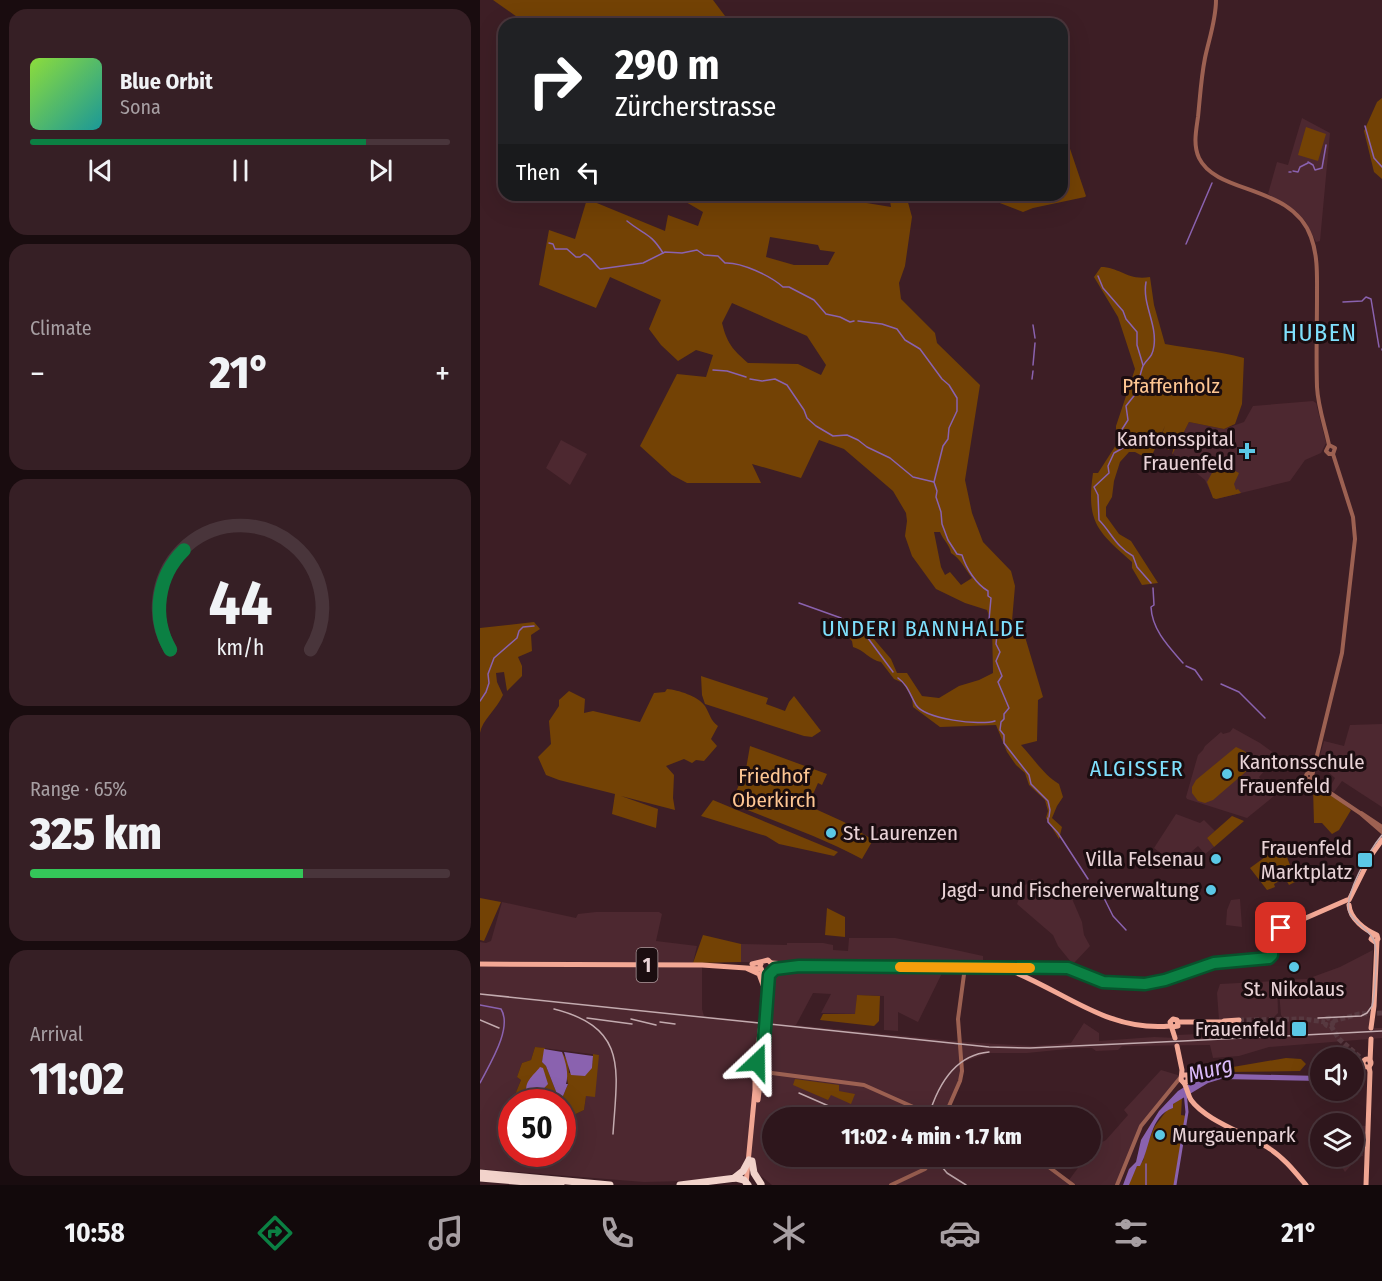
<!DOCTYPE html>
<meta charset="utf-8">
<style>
:root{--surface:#2e161c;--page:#361f25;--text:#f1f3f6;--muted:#a79fa3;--line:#49353b;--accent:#0b8043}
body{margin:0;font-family:"Fira Sans Condensed",sans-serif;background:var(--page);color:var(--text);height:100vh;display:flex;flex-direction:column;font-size:22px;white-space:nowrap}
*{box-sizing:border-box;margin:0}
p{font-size:20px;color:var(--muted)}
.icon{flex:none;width:33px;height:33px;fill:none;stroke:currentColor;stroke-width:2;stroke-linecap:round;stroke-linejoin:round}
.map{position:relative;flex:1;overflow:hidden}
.details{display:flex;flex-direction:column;gap:9px;padding:9px;background:#190c0f;width:480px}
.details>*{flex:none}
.top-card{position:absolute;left:18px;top:18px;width:570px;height:183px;border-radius:18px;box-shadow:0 6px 24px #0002,0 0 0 2px var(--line);background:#202124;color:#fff;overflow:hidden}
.buttons{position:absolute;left:830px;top:1047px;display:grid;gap:12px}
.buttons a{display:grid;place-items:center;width:54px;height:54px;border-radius:50%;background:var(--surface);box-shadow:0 6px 24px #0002,0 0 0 2px var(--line);font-size:30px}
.speed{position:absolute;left:18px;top:1089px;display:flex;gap:12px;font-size:30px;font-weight:700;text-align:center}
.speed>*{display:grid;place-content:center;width:78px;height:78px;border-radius:50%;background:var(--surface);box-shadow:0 6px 24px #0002,0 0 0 2px var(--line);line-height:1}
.speed .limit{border:9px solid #d22;background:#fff;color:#111}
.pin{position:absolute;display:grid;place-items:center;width:51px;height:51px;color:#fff;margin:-26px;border-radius:12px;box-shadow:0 3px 9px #0006}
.me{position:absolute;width:66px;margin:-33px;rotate:23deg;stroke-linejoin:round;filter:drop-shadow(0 0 4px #0008)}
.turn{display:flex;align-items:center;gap:21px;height:126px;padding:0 18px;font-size:27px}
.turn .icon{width:78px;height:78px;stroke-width:2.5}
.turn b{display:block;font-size:42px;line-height:51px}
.then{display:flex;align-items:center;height:57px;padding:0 18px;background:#0003;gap:12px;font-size:22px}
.big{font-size:45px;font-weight:800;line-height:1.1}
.details .tile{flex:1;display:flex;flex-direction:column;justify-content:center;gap:9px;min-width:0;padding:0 21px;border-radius:18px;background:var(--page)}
.details .dial{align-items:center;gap:0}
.dial svg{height:156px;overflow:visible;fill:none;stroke:var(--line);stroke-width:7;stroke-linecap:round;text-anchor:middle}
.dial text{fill:var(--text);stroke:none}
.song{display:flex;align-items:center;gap:18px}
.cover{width:72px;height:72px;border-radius:9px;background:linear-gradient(135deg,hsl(90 70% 55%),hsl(180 70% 35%))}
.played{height:6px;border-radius:3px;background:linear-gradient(90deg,var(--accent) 80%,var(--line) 80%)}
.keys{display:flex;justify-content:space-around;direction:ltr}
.heat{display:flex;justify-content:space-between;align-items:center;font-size:33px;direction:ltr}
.charge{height:9px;border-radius:4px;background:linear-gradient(90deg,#34c759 65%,var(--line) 0)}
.trip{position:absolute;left:282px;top:1107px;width:339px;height:60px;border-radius:30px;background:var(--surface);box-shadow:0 6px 24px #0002,0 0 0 2px var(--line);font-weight:800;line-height:60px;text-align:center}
.dock{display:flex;height:96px;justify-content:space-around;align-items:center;background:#12090b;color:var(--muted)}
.dock .icon{width:42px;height:42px}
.dock .current{color:var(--accent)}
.dock b{font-size:27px;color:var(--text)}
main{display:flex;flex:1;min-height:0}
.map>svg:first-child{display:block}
.built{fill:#4d2830;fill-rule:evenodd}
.green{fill:#734205;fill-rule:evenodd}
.water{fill:#8a62af}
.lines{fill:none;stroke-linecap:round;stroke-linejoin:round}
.stream{stroke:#8a62af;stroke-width:1.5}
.canal{stroke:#8a62af;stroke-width:3}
.major-tunnel{stroke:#573940;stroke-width:5;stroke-dasharray:5 2.5;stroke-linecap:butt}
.minor{stroke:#9d6152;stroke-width:4}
.major{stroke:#f3a895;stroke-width:5}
.highway{stroke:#f2d3cb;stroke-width:7}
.rail{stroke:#c3abaf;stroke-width:1.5}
.route-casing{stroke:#07532c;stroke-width:15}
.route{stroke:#0b8043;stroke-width:10}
.slow{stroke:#f59e0b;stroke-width:10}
.poi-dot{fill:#5bc8e6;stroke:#1b0d10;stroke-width:2}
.labels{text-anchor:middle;stroke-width:6;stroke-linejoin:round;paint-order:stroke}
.shield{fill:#1b0d10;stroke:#ab989b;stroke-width:1.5}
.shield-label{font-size:20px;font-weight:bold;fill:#e9d3d7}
.park-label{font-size:21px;fill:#fec693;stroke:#1b0d10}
.poi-label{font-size:21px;fill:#e9d3d7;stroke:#1b0d10;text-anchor:end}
.neighbourhood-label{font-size:22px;letter-spacing:1.5px;fill:#7fe0fd;stroke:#1b0d10}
.water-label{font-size:22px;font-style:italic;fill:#dabbfa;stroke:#1b0d10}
.quarter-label{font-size:24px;letter-spacing:1.5px;fill:#7fe0fd;stroke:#1b0d10}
</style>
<main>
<section class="details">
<div class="tile">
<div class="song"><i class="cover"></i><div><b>Blue Orbit</b><p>Sona</p></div></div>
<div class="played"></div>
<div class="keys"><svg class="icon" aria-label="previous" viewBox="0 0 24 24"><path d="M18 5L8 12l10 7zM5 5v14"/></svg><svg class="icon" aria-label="pause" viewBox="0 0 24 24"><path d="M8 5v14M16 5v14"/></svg><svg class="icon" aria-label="next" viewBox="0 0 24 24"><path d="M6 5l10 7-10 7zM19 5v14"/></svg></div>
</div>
<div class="tile"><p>Climate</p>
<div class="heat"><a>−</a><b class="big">21°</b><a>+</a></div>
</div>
<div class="tile dial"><svg viewBox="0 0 100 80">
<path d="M14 69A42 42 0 1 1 86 69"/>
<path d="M14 69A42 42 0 0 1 21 18" stroke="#0b8043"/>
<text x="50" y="56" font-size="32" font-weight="700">44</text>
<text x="50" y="72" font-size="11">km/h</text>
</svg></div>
<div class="tile"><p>Range · 65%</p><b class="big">325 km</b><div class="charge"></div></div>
<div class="tile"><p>Arrival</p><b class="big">11:02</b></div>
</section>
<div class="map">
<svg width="902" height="1185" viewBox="0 0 902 1185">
<rect width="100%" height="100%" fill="#3d1e25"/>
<g class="built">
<polygon points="822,118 850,133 840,241 836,242 826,222 817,212 788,194 797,162 808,165"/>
<polygon points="833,401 836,403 846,443 841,453 825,460 810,481 736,499 733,497 725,480 692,453 709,422 744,429 764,422 773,406"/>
<polygon points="81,440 107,454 90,485 66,468"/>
<polygon points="902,724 902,807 862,781 854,792 849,789 855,778 838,763 844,741 864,746 870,725"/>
<polygon points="753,728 780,743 798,756 779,777 794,796 767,818 707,799 706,797 718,755 723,750 725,746 741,732 743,734 750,732"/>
<polygon points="696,814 720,823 724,820 735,831 727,838 734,847 725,854 718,846 696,865 674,848"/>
<polygon points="552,879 578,900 590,894 602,922 604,935 610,946 594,963 591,962 578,946 573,935 537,904 544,886"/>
<polygon points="760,899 762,927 746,925 747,910 751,900"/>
<polygon points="22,902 96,918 98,914 116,912 179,912 182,914 176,941 217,946 213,963 0,961 0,942 6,943 11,941"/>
<polygon points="369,938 415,938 471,949 503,956 503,966 261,962 261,944 307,945 307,943 343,943 353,945 353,950 368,951"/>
<path d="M893,950L889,1028H902V1038L789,1047L759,1056L733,1058L730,1045L642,1046L638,1050L616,1051L612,1048H597L547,1053H508L483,1062L482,1071L467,1113L469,1117L292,1118V1156L557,1157L589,1180L606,1157L610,1156L611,1148L626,1140L648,1115L644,1110L681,1070L701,1076L661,1126L637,1185H595L589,1181L590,1185H292L275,1171L260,1170L248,1176L205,1181L164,1182L0,1169V964L222,965V1009L224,1016L282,1022L287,966L465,967L438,1022L418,1012V1031L404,1030V996L377,995L376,1014L341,1013L351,994L333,993L316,1025L484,1042L553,1046L591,1043L604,1023L619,1033V1041L674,1037L697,1038V1035L740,1033V1036L760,1035L768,1023L794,1022L801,1024L804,1019L801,1015L798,980L827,979L860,967ZM55,1047L119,1055L106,1095L104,1110L83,1120L82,1154H32L30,1107L41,1080L37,1077L42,1063L51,1060Z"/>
<polygon points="797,981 798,1013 794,1017 739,1020 737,993 740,984"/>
<polygon points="877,1125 886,1126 883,1156 878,1157 865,1172 856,1157 873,1156 873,1127"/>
</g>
<g class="green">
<polygon points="13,0 233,0 251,24 47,24"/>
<polygon points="902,98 902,179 894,172 884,131 897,102"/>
<polygon points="826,127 846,134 838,161 818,155"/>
<polygon points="582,133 585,134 606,196 605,197 553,208 543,212 512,200 514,195 582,195"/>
<path d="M194,195H338L411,207L409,195H426L432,217L425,266L419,283L421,299L455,333L457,343L500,385L485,480L492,513L503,542L531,571L535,586L532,621L540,620L563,697L558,700L557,741L541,745C554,759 564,775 579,784L583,797L577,806L572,818L582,827L579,839L566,818L568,811L565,800L549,785L545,773L536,765L527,752L516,725L460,727L433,707L432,698L423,683L414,679L401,662C390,660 384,650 373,647L372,641L362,631L366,618L378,620L391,633L393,638L411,659L417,673H427L442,696L459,698L479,686L499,680L513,673L512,624L507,610L485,603L456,589L432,556L425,536L427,521L426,513L413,491L364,449L339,440L321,478L272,464L281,483H207L192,475L160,446L197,374L226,377L233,355L216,350L198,361L181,345L169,329L181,300L130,277L116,308L59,285L69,230L95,239L107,199L185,231L188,215L218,226L223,212ZM290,237L338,245L340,250L355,252L348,265H314L286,257ZM252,303L327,336L346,365L341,375L318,364L268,363C252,349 247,343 242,323ZM454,532H460C463,540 470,545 471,553C480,558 485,569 492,578L481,585L470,572L465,575L461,567Z"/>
<path d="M621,267C640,267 647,281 670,277L674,305L685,344C712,349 738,351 764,358L762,404L755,424L744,429L709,422L692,455L694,445H689V450L679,442L685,426L670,460L655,452H649L640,462L634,481L632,497L626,507V516L639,534L651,541L678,583L662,585L652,568V562C617,531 606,522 613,473H618L636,445V426L655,369L638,317L614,277Z"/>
<polygon points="738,462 759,473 754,484 756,490 758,489 761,493 736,499 733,498 727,482"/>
<path d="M54,622L60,629L51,635L52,651L38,657L42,666V676L27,691L24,672L16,673L17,682L23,695C17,709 2,720 0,733V628Z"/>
<polygon points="221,676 288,698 286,704 305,711 309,702 314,696 341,731 332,737 324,736 225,704 222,695"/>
<path d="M187,689C198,690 218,696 225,706C230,714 230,720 238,726L231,739L237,746L224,761L216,760L212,763L204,759L186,766L194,775L193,798L195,810L141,796L178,809L176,828L132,814L135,794L79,780L66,775L58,757L71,744L69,721L79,706V700L89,691L105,699L104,713L113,711L160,722L174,693L185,692Z"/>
<path d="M270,746L347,774L342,785L338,783L330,801L331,807L364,822L393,840L382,859C340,836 295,822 251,803L266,769Z"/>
<path d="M756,747C765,751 775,755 769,769L733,800L725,803L718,801L712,793V787L716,780Z"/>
<polygon points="837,787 860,801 871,810 859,830 852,834 842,823 834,823 833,789"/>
<polygon points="233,800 358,852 354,856 299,844 286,836 221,816"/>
<polygon points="752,816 764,821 734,847 727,838"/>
<polygon points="803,847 812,870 821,879 809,885 805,878 794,884 795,887 787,890 770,868 796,849"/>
<polygon points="0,898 21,902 4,941 0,940"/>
<polygon points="347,908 365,917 365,937 345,935"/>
<polygon points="223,935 261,944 261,962 213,963"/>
<polygon points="377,995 400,996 399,1021 394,1026 340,1020 343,1014 375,1014"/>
<polygon points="55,1047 65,1048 62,1062 66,1066 77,1094 83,1096 88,1084 82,1052 88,1062 89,1073 112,1068 113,1054 119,1055 115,1097 106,1096 104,1110 83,1120 82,1102 32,1102 41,1080 37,1077 42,1063 51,1060"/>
<polygon points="806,1058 821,1059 826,1064 820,1071 747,1072 747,1068"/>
<polygon points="315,1079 359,1085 359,1091 375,1094 371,1104 351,1095 348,1100 313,1085"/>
<polygon points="702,1098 701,1115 707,1116 694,1185 648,1185 657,1166 663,1161 667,1144 675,1126 687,1110 693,1108 693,1104"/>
</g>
<g class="water">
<path d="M64,1049L82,1052C86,1063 89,1074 86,1084H88L83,1096L77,1094L66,1066L62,1062Z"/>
<polygon points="84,1052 113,1056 112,1068 105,1076 91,1075"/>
<path d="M60,1067L63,1068L68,1084L55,1098L48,1095C42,1083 53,1076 60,1067Z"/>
<path d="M753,1074L840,1076V1081L741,1079L728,1083L693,1104V1108C669,1116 671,1147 660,1166H657L649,1185H643L649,1169L656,1162L661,1140L679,1111L698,1091L711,1083Z"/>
</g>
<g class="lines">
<g class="stream">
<polyline points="885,126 894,158 902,167"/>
<polyline points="828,162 833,165 835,170 842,168 846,145"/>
<polyline points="813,171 818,172 820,167 828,163"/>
<polyline points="809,172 811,172"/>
<polyline points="419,195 420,199"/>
<path d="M147,221C164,235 170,232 183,253"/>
<path d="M69,243L73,244L75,249H87L96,257H100L104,254C111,256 114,264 120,269L163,263L185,252L202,253L217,250L224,255L238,256L245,263C261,262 291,276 303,287H309L334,300L346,314L360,317L370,322L374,321"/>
<polyline points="706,244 732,183"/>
<polyline points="618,276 623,288 643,311 646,319 657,332 657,345 663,365"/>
<path d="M666,282C662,304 677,323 674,346C672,359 668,357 663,366C661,371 657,387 657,392L646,406L648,420L639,434L644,444L643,448L634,453L628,466L629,473L614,487L618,495L619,520C631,532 636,547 653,556L657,567L671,583"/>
<polyline points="863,302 882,301 886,297 891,299 899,347"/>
<path d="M378,321L402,324L417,329L425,340L440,349L462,379L469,385L477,398V411L469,428L468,439L463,446L454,482L457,491L456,497L461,512L462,524L468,540L477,554L482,555C486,568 496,584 508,591V596L511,598L509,620L517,634L516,644L520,652L516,661L522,676L518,682L529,708L524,714V719L521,722L520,730L524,735V743L549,775L551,784L568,801L570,810L569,817"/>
<polyline points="553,325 555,338"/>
<polyline points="902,349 902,350"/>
<polyline points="553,365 555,343"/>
<polyline points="233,370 247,371 266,377"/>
<polyline points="270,379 282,381 295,379 307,385 324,410 327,418 336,426 353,436 367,435 378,440 387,447 410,458 433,477 454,482"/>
<polyline points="552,379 553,371"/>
<path d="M673,588L674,605L671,607C672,630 689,647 703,663"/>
<polyline points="319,603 361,618"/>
<polyline points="369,620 376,622 413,672"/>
<polyline points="706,666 715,670 722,680"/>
<path d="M418,678C428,685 430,695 436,705C445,719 500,726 515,721"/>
<polyline points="741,684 759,692 785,718"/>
<polyline points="0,701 6,692 9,683 8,674 14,658 37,638 39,631 43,627 54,626"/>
<polyline points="568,818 568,822 578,833 608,879"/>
<polyline points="624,898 633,916 646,930"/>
<path d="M0,1005L21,1009C33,1028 9,1065 0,1083"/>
<polyline points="666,1164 666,1185"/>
</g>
<polyline class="canal" points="695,1185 707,1112 705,1092"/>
<g class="major-tunnel">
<circle cx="849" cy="1022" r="4"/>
<polyline points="759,1020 824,1019 845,1022"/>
<polyline points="853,1021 879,1014 902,1013"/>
<polyline points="851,1026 859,1039 881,1058"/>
</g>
<g class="minor">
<path d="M736,0C736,20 729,39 725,58C721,78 720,98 718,117C716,131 713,145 719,158C737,195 812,184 831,237C838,256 837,276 837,296C837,326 836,357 837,387C838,407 845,426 849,445L846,451L849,454H853L855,448L849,445"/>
<circle cx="829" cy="776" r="3"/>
<polyline points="832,776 862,653 875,539 873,517 853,454"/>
<polyline points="832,777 840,786 880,813 902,832"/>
<polyline points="881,813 902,827"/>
<polyline points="283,1069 292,1073 384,1085 449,1114 460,1116"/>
<polyline points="466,1113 480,1081 482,1071 478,1019 485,967"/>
<polyline points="460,1117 465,1112 469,1118"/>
<polyline points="554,1156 593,1185"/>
<polyline points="411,1185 445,1169 455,1156"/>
<polyline points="637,1185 661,1126 700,1078"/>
</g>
<g class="major">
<polyline points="869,900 892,854 902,840"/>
<path d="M869,905C870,919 885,930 897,935L898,939L895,942L891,939L894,934"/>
<path d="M292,963L329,966L588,968L623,982L669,983L734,963L789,958C795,950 788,940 796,931L867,900"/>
<polyline points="0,964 222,965 281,969"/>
<polyline points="272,964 288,960 293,965 292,971 287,973 282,971 280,966 282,962"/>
<polyline points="268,969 279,974 283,985"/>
<path d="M527,969C583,990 626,1032 690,1026"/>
<polyline points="292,970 317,966"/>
<polyline points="698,1022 743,1022"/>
<polyline points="748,1022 747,1027 743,1027 742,1023 744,1021 759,1020"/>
<polyline points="692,1027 698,1026 697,1020 693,1019 690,1022 695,1038"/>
<polyline points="891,1028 894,1006 897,941"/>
<polyline points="697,1046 702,1070 701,1080 704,1083 708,1081 708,1075 702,1075"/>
<circle cx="887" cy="1063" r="4"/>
<polyline points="890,1062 891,1039"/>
<circle cx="278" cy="1072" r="5.5"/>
<polyline points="276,1067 285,988 283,972"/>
<polyline points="282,1068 290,972"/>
<path d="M704,1083C707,1088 708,1095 711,1100C727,1122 769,1134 790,1149C804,1158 815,1172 826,1185"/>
<polyline points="278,1100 281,1076"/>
<polyline points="266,1184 275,1090 275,1075"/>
<polyline points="886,1185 890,1072 889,1067"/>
</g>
<g class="highway">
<polyline points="272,1161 274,1173 281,1184"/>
<polyline points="0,1173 130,1185"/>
<polyline points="0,1178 81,1185"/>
<polyline points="254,1178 263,1171 269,1160"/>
<polyline points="200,1185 256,1178 264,1180 268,1185"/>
</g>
<g class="rail">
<polyline points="0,994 509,1047 550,1048 703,1041 902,1031"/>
<path d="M74,1009C149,1028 137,1071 133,1134"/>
<polyline points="107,1018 152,1024"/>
<path d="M838,1018L881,1016L887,1013L892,1006C895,995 898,951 894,941C890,930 876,924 870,914C861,899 891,848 902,835"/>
<polyline points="151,1019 176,1025"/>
<polyline points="0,1020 19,1028"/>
<polyline points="180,1022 195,1024"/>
<polyline points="319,1093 351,1107 385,1116"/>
<path d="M448,1118C457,1087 474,1055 509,1052"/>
<polyline points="453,1156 467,1173 486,1185"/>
</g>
</g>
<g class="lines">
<defs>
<polyline id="route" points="277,1062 276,1067 282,1068 289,975 295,969 319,966 588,968 623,982 665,984 685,980 734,963 789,958 792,955 792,937 801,928"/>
</defs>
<use href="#route" class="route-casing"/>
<use href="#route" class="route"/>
<polyline class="slow" points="420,967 550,968"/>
</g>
<g class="poi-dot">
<path d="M764 442h6v6h6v6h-6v6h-6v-6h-6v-6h6z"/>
<circle cx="747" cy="774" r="6"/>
<circle cx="351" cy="833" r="6"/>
<circle cx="736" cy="859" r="6"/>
<rect x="877" y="852" width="16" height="16" rx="3"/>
<circle cx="731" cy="890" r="6"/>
<circle cx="814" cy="967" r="6"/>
<rect x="811" y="1021" width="16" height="16" rx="3"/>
<circle cx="680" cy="1135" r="6"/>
</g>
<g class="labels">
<rect class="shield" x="156.5" y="948" width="21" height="34" rx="4.5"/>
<g class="shield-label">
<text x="167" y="972">1</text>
</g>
<g class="park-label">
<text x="691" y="393">Pfaffenholz</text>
<text x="294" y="783">Friedhof<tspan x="294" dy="24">Oberkirch</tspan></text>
</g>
<g class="poi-label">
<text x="754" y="446">Kantonsspital<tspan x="754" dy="24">Frauenfeld</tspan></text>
<text x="759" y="769" text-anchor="start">Kantonsschule<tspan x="759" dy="24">Frauenfeld</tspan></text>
<text x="363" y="840" text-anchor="start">St. Laurenzen</text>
<text x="872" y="855">Frauenfeld<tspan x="872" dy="24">Marktplatz</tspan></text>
<text x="724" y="866">Villa Felsenau</text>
<text x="719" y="897">Jagd- und Fischereiverwaltung</text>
<text x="814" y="996" text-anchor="middle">St. Nikolaus</text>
<text x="806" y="1036">Frauenfeld</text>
<text x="692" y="1142" text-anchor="start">Murgauenpark</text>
</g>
<g class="neighbourhood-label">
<text x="444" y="636">UNDERI BANNHALDE</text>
<text x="657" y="776">ALGISSER</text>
</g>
<g class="water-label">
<text transform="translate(730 1069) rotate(-15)" y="8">Murg</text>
</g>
<g class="quarter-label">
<text x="840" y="341">HUBEN</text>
</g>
</g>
</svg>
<div class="buttons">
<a><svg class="icon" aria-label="sound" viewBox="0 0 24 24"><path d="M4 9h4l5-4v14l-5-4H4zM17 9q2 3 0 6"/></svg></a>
<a><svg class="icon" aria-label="layers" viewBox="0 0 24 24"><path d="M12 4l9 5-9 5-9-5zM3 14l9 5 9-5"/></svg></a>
</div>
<div class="speed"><div class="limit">50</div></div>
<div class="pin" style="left:801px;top:928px;background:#d93025"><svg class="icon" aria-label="arrive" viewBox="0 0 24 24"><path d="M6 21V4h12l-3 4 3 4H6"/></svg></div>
<svg class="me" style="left:277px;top:1062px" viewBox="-20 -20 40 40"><path d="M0-17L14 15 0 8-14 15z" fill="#0b8043" stroke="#fff" stroke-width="4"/></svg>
<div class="trip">11:02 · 4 min · 1.7 km</div>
<div class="top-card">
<div class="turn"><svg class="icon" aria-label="right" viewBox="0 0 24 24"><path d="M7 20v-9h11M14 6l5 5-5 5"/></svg><div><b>290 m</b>Zürcherstrasse</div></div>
<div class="then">Then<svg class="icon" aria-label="left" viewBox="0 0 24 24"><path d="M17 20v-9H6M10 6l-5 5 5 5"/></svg></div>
</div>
</div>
</main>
<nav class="dock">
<b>10:58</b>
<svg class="icon current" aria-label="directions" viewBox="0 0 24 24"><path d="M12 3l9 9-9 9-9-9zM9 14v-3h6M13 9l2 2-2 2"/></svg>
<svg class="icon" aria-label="music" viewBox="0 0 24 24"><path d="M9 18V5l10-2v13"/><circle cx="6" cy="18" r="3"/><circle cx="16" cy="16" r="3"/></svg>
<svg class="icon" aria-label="phone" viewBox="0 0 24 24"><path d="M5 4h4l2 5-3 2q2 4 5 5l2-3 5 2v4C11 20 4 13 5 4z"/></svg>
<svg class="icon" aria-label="climate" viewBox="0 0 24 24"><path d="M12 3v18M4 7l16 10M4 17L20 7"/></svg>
<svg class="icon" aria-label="car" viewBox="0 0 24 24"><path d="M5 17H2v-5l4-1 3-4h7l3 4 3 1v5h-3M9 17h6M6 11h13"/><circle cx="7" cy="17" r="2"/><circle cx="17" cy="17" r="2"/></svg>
<svg class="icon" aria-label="filters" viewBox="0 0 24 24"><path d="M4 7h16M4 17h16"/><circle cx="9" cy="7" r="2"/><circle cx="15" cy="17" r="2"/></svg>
<b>21°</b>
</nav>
